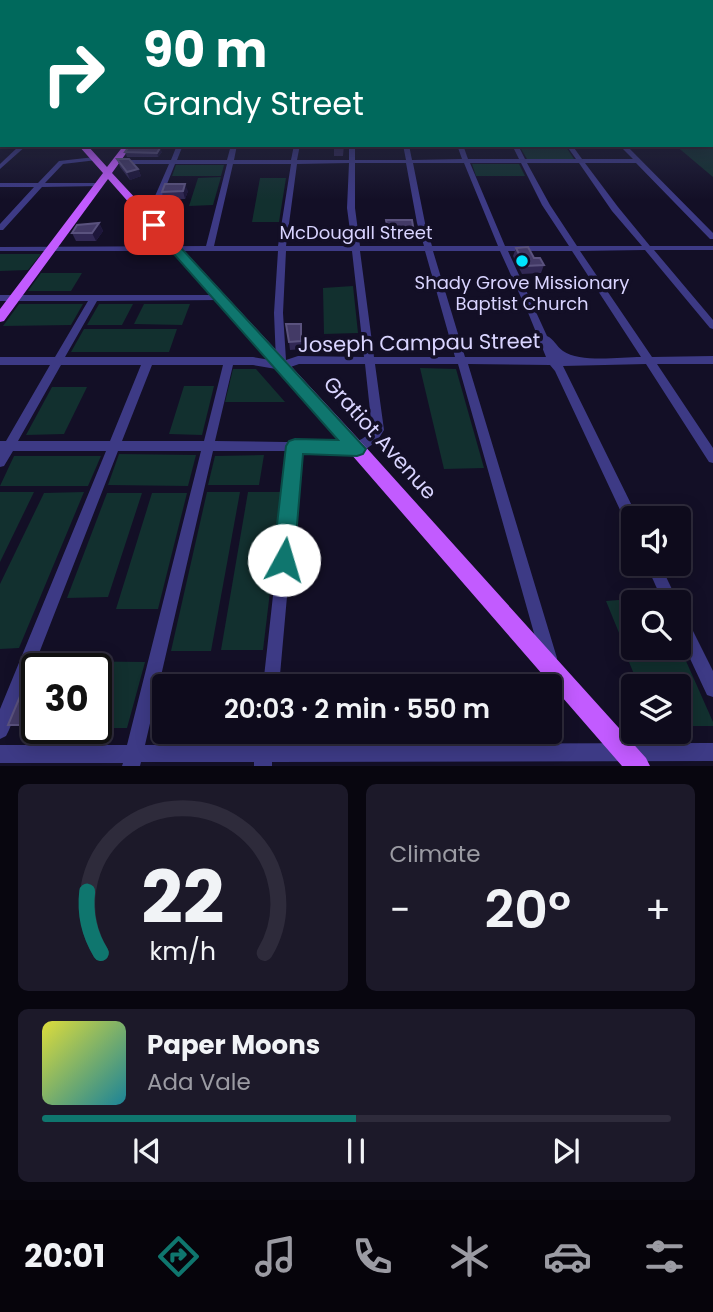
<!DOCTYPE html>
<meta charset="utf-8">
<style>
:root{--surface:#0e0b1c;--page:#1c1929;--text:#f1f3f6;--muted:#9b9ba3;--line:#2e2b3b;--accent:#0f766e}
body{margin:0;font-family:Poppins,sans-serif;background:var(--page);color:var(--text);height:100vh;display:flex;flex-direction:column;font-size:26px;white-space:nowrap}
*{box-sizing:border-box;margin:0}
p{font-size:23px;color:var(--muted)}
.icon{flex:none;width:38px;height:38px;fill:none;stroke:currentColor;stroke-width:2;stroke-linecap:round;stroke-linejoin:round}
.map{position:relative;height:766px;overflow:hidden}
.sheet{display:flex;flex-direction:column;gap:18px;padding:18px;background:#08060f;flex:1}
.sheet>*{flex:none}
.hud{position:absolute;left:0px;top:0px;width:714px;height:147px;box-shadow:0 4px 18px #0003,0 0 0 2px var(--line);background:#00695c;color:#fff;overflow:hidden}
.buttons{position:absolute;left:621px;top:506px;display:grid;gap:14px}
.buttons a{display:grid;place-items:center;width:70px;height:70px;border-radius:7px;background:var(--surface);box-shadow:0 4px 18px #0003,0 0 0 2px var(--line);font-size:35px}
.speed{position:absolute;left:21px;top:653px;display:flex;gap:14px;font-size:35px;font-weight:700;text-align:center}
.speed>*{display:grid;place-content:center;width:91px;height:91px;border-radius:50%;background:var(--surface);box-shadow:0 4px 18px #0003,0 0 0 2px var(--line);line-height:1}
.speed .limit{border:4px solid #111;border-radius:10px;background:#fff;color:#111}
.pin{position:absolute;display:grid;place-items:center;width:60px;height:60px;color:#fff;margin:-30px;border-radius:14px;box-shadow:0 4px 10px #0006}
.me{position:absolute;width:77px;margin:-38px;rotate:6deg;stroke-linejoin:round;filter:drop-shadow(0 0 5px #0008)}
.turn{display:flex;align-items:center;gap:24px;height:147px;padding:0 28px;font-size:32px}
.turn .icon{width:91px;height:91px;stroke-width:2.5}
.turn b{display:block;font-size:49px;line-height:60px}
.big{font-size:52px;font-weight:600;line-height:1.1}
.sheet .card{flex:1;display:flex;flex-direction:column;justify-content:center;gap:10px;min-width:0;padding:0 24px;border-radius:10px;background:var(--page)}
.sheet .dial{align-items:center;gap:0}
.dial svg{height:182px;overflow:visible;fill:none;stroke:var(--line);stroke-width:7;stroke-linecap:round;text-anchor:middle}
.dial text{fill:var(--text);stroke:none}
.song{display:flex;align-items:center;gap:21px}
.cover{width:84px;height:84px;border-radius:10px;background:linear-gradient(135deg,hsl(60 70% 55%),hsl(190 70% 35%))}
.played{height:7px;border-radius:4px;background:linear-gradient(90deg,var(--accent) 50%,var(--line) 50%)}
.keys{display:flex;justify-content:space-around;direction:ltr}
.heat{display:flex;justify-content:space-between;align-items:center;font-size:38px;direction:ltr}
.sheet .tiles{flex:1;display:grid;gap:18px;grid-template-columns:1fr 1fr}
.card:last-child{grid-column:span 2}
.trip{position:absolute;left:152px;top:674px;width:410px;height:70px;border-radius:7px;background:var(--surface);box-shadow:0 4px 18px #0003,0 0 0 2px var(--line);font-weight:600;line-height:70px;text-align:center}
.tab-bar{display:flex;height:112px;justify-content:space-around;align-items:center;background:#06040b;color:var(--muted)}
.tab-bar .icon{width:49px;height:49px}
.tab-bar .on{color:var(--accent)}
.tab-bar b{font-size:32px;color:var(--text)}
.map>svg:first-child{display:block}
.green{fill:#12302f}
.lines{fill:none;stroke-linecap:round;stroke-linejoin:round}
.minor{fill:#3d3a85;fill-rule:evenodd}
.major{fill:#c25bff;fill-rule:evenodd}
.wall{fill:#312854}
.shaded-wall{fill:#1d163a}
.building{fill:#433a66;stroke:#5a527e;stroke-width:2}
.route{fill:#0f766e;stroke:#0a4d48;stroke-width:2}
.poi-dot{fill:#00e5ff;stroke:#130f26;stroke-width:2.5}
.labels{text-anchor:middle;stroke-width:7;stroke-linejoin:round;paint-order:stroke}
.far-street-label{font-size:18px;fill:#d9d4ff;stroke:#130f26}
.far-poi-label{font-size:18px;fill:#d9d4ff;stroke:#130f26}
.street-label{font-size:21px;fill:#d9d4ff;stroke:#130f26}
</style>
<div class="map">
<svg width="713" height="766" viewBox="0 0 713 766">
<rect width="100%" height="100%" fill="#130f26"/>
<g class="green">
<polygon points="713,93 713,177 675,145 712,145"/>
<polygon points="520,147 566,147 574,159 527,159"/>
<polygon points="472,164 519,164 525,176 476,176"/>
<polygon points="176,165 224,165 221,176 172,176"/>
<polygon points="221,177 213,205 189,206 198,178"/>
<polygon points="260,178 286,178 279,222 252,222"/>
<polygon points="0,254 41,254 28,270 0,271"/>
<polygon points="41,273 82,273 71,291 28,291"/>
<polygon points="353,286 358,333 324,334 323,288"/>
<polygon points="19,304 83,304 71,325 3,326"/>
<polygon points="99,304 133,304 122,325 87,325"/>
<polygon points="144,304 190,304 182,325 134,324"/>
<polygon points="84,329 177,329 169,352 71,352"/>
<polygon points="420,368 456,369 484,468 444,469"/>
<polygon points="233,369 256,369 285,402 225,402"/>
<polygon points="184,386 214,386 202,435 169,434"/>
<polygon points="52,387 87,387 64,434 26,435"/>
<polygon points="119,454 196,455 188,486 108,485"/>
<polygon points="264,455 259,485 208,485 215,456"/>
<polygon points="14,456 101,456 88,486 0,486"/>
<polygon points="0,492 34,492 0,562"/>
<polygon points="84,492 19,648 0,649 0,584 44,493"/>
<polygon points="207,492 240,492 211,651 171,651"/>
<polygon points="248,492 282,492 263,650 221,650"/>
<polygon points="107,493 142,493 108,597 67,598"/>
<polygon points="152,493 187,493 158,609 116,609"/>
<polygon points="656,597 658,602 634,602 634,648 679,646 680,649 626,650 606,601"/>
<polygon points="55,661 145,662 127,728 96,728 96,668 52,668"/>
<polygon points="686,661 713,722 713,726 679,726 679,686 655,686 652,678 636,679 629,662"/>
</g>
<g class="lines">
<g class="minor">
<polygon points="2,120 2,124 0,125 0,121"/>
<polygon points="20,145 27,145 0,169 0,164"/>
<path d="M177,145H183L177,160H227L231,145H237L234,160H291L294,145H300L297,160H349V145H355V160H406L403,145H409L412,160L462,159L457,145H463L468,159H519L512,145H518L525,159H576L566,145H572L582,159H633L619,145H626L713,233V239H710L636,163H585L618,207L650,246H713V250H654L713,320V329L710,328L645,250L580,251L652,357L713,356V364H657L713,448V463L709,462L646,364L563,366L638,518H634V530L629,529L555,371L550,365L468,364L557,658L555,664L549,666L543,664L541,658L458,364H375L384,430L377,441L366,449L355,452L300,451L279,686H263L289,451H213L145,745L256,744L258,732H274V744L713,743V761L272,762V766H254V762H141L140,766H122L123,763H0V745H127L201,451H118L9,730L6,736L0,739V709L106,451H13L4,466L0,467V441H6L50,365H0V357H55L88,301H0V295H219L222,296V300L97,301L65,357H253L276,361L274,313L278,251H0V247L206,246L227,164H175L153,219L149,221L145,219L169,164H118L115,162L118,160H171ZM349,163L347,208L352,246H286L297,164ZM355,163H406L417,223L424,246H360L355,208ZM413,163H464L498,246H432L425,223ZM470,163H521L542,205L569,246H505ZM527,163H579L612,211L642,246H577L550,205ZM233,164H291L278,246H214ZM286,251H352L364,357L298,356L286,360L283,313ZM360,251H425L455,357H374ZM433,251H500L529,315L546,357H465ZM508,251H572L641,357C620,357 580,363 563,351C556,346 554,339 547,336ZM299,364H365L372,429C366,438 359,442 348,443L215,441L233,365H253L282,370ZM61,365H141L110,441H18ZM152,365H223L204,441H122Z"/>
<polygon points="95,157 97,158 97,160 63,164 45,183 99,183 102,185 101,186 42,187 3,230 0,230 0,224 34,187 0,187 0,183 38,183 59,161"/>
<polygon points="646,564 660,564 678,602 663,602"/>
<polygon points="679,610 684,613 713,671 713,697 707,695 679,635"/>
</g>
<polygon class="major" points="78,145 87,145 107,167 124,145 132,145 112,173 363,444 646,758 650,766 622,766 351,454 108,179 4,321 0,322 0,309 103,173"/>
</g>
<g class="wall">
<polygon points="130,145 149,145 147,148 162,152 158,157 127,157 125,152"/>
<polygon points="334,145 344,145 343,156 334,156"/>
<polygon points="117,159 138,169 141,176 130,180 120,167"/>
<polygon points="188,191 185,199 164,199 162,192"/>
<polygon points="386,220 414,232 413,240 387,240"/>
<polygon points="99,223 103,231 96,241 76,241 72,233"/>
<polygon points="516,248 544,265 541,273 522,274 513,256"/>
<polygon points="302,331 302,349 290,350 289,342"/>
</g>
<g class="shaded-wall">
<polygon points="160,148 162,152 158,157 157,153"/>
<polygon points="138,169 141,176 130,180 127,172"/>
<polygon points="185,184 188,191 185,199 183,191"/>
<polygon points="99,223 103,231 96,241 92,233"/>
<polygon points="37,689 37,708 30,725 22,725"/>
</g>
<g class="building">
<polygon points="130,145 144,145 142,148 160,148 157,153 125,152"/>
<polygon points="334,145 343,145 342,148 334,148"/>
<polygon points="117,159 129,159 138,169 127,172"/>
<polygon points="165,184 185,184 183,191 162,192"/>
<polygon points="386,220 412,220 414,232 388,232"/>
<polygon points="99,223 92,233 72,233 77,225"/>
<polygon points="528,247 534,258 540,258 544,265 525,266 516,248"/>
<polygon points="286,324 301,324 301,341 289,342"/>
<polygon points="26,682 37,682 37,689 22,725 8,725"/>
</g>
<linearGradient id="sky" x2="0" y2="1"><stop stop-color="#0a0815"/><stop offset="0.47" stop-color="#333752"/><stop offset="1" stop-color="#333752" stop-opacity="0"/></linearGradient>
<rect width="713" height="200" fill="url(#sky)"/>
<polygon class="route" points="150,223 158,223 366,449 363,454 357,456 303,454 294,560 291,567 284,571 276,567 273,560 286,446 289,441 295,439 338,440 150,227"/>
<circle class="poi-dot" cx="522" cy="261" r="7"/>
<g class="labels">
<g class="far-street-label">
<text x="356" y="239">McDougall Street</text>
</g>
<g class="far-poi-label">
<text x="522" y="289">Shady Grove Missionary<tspan x="522" dy="21">Baptist Church</tspan></text>
</g>
<g class="street-label">
<text transform="translate(419 343) rotate(-1)" y="7">Joseph Campau Street</text>
<text transform="translate(380 438) rotate(48)" y="7">Gratiot Avenue</text>
</g>
</g>
</svg>
<div class="buttons">
<a><svg class="icon" aria-label="sound" viewBox="0 0 24 24"><path d="M4 9h4l5-4v14l-5-4H4zM17 9q2 3 0 6"/></svg></a>
<a><svg class="icon" aria-label="search" viewBox="0 0 24 24"><circle cx="10" cy="10" r="6"/><path d="M15 15l6 6"/></svg></a>
<a><svg class="icon" aria-label="layers" viewBox="0 0 24 24"><path d="M12 4l9 5-9 5-9-5zM3 14l9 5 9-5"/></svg></a>
</div>
<div class="speed"><div class="limit">30</div></div>
<div class="pin" style="left:154px;top:225px;background:#d93025"><svg class="icon" aria-label="arrive" viewBox="0 0 24 24"><path d="M6 21V4h12l-3 4 3 4H6"/></svg></div>
<svg class="me" style="left:284px;top:560px" viewBox="-20 -20 40 40"><circle r="19" fill="#fff"/><path d="M0-13L10 11 0 6-10 11z" fill="#0f766e"/></svg>
<div class="trip">20:03 · 2 min · 550 m</div>
<div class="hud">
<div class="turn"><svg class="icon" aria-label="right" viewBox="0 0 24 24"><path d="M7 20v-9h11M14 6l5 5-5 5"/></svg><div><b>90 m</b>Grandy Street</div></div>
</div>
</div>
<section class="sheet">
<div class="tiles">
<div class="card dial"><svg viewBox="0 0 100 80">
<path d="M14 69A42 42 0 1 1 86 69"/>
<path d="M14 69A42 42 0 0 1 8 42" stroke="#0f766e"/>
<text x="50" y="56" font-size="32" font-weight="700">22</text>
<text x="50" y="72" font-size="11">km/h</text>
</svg></div>
<div class="card"><p>Climate</p>
<div class="heat"><a>−</a><b class="big">20°</b><a>+</a></div>
</div>
<div class="card">
<div class="song"><i class="cover"></i><div><b>Paper Moons</b><p>Ada Vale</p></div></div>
<div class="played"></div>
<div class="keys"><svg class="icon" aria-label="previous" viewBox="0 0 24 24"><path d="M18 5L8 12l10 7zM5 5v14"/></svg><svg class="icon" aria-label="pause" viewBox="0 0 24 24"><path d="M8 5v14M16 5v14"/></svg><svg class="icon" aria-label="next" viewBox="0 0 24 24"><path d="M6 5l10 7-10 7zM19 5v14"/></svg></div>
</div>
</div>
</section>
<nav class="tab-bar">
<b>20:01</b>
<svg class="icon on" aria-label="directions" viewBox="0 0 24 24"><path d="M12 3l9 9-9 9-9-9zM9 14v-3h6M13 9l2 2-2 2"/></svg>
<svg class="icon" aria-label="music" viewBox="0 0 24 24"><path d="M9 18V5l10-2v13"/><circle cx="6" cy="18" r="3"/><circle cx="16" cy="16" r="3"/></svg>
<svg class="icon" aria-label="phone" viewBox="0 0 24 24"><path d="M5 4h4l2 5-3 2q2 4 5 5l2-3 5 2v4C11 20 4 13 5 4z"/></svg>
<svg class="icon" aria-label="climate" viewBox="0 0 24 24"><path d="M12 3v18M4 7l16 10M4 17L20 7"/></svg>
<svg class="icon" aria-label="car" viewBox="0 0 24 24"><path d="M5 17H2v-5l4-1 3-4h7l3 4 3 1v5h-3M9 17h6M6 11h13"/><circle cx="7" cy="17" r="2"/><circle cx="17" cy="17" r="2"/></svg>
<svg class="icon" aria-label="filters" viewBox="0 0 24 24"><path d="M4 7h16M4 17h16"/><circle cx="9" cy="7" r="2"/><circle cx="15" cy="17" r="2"/></svg>
</nav>
